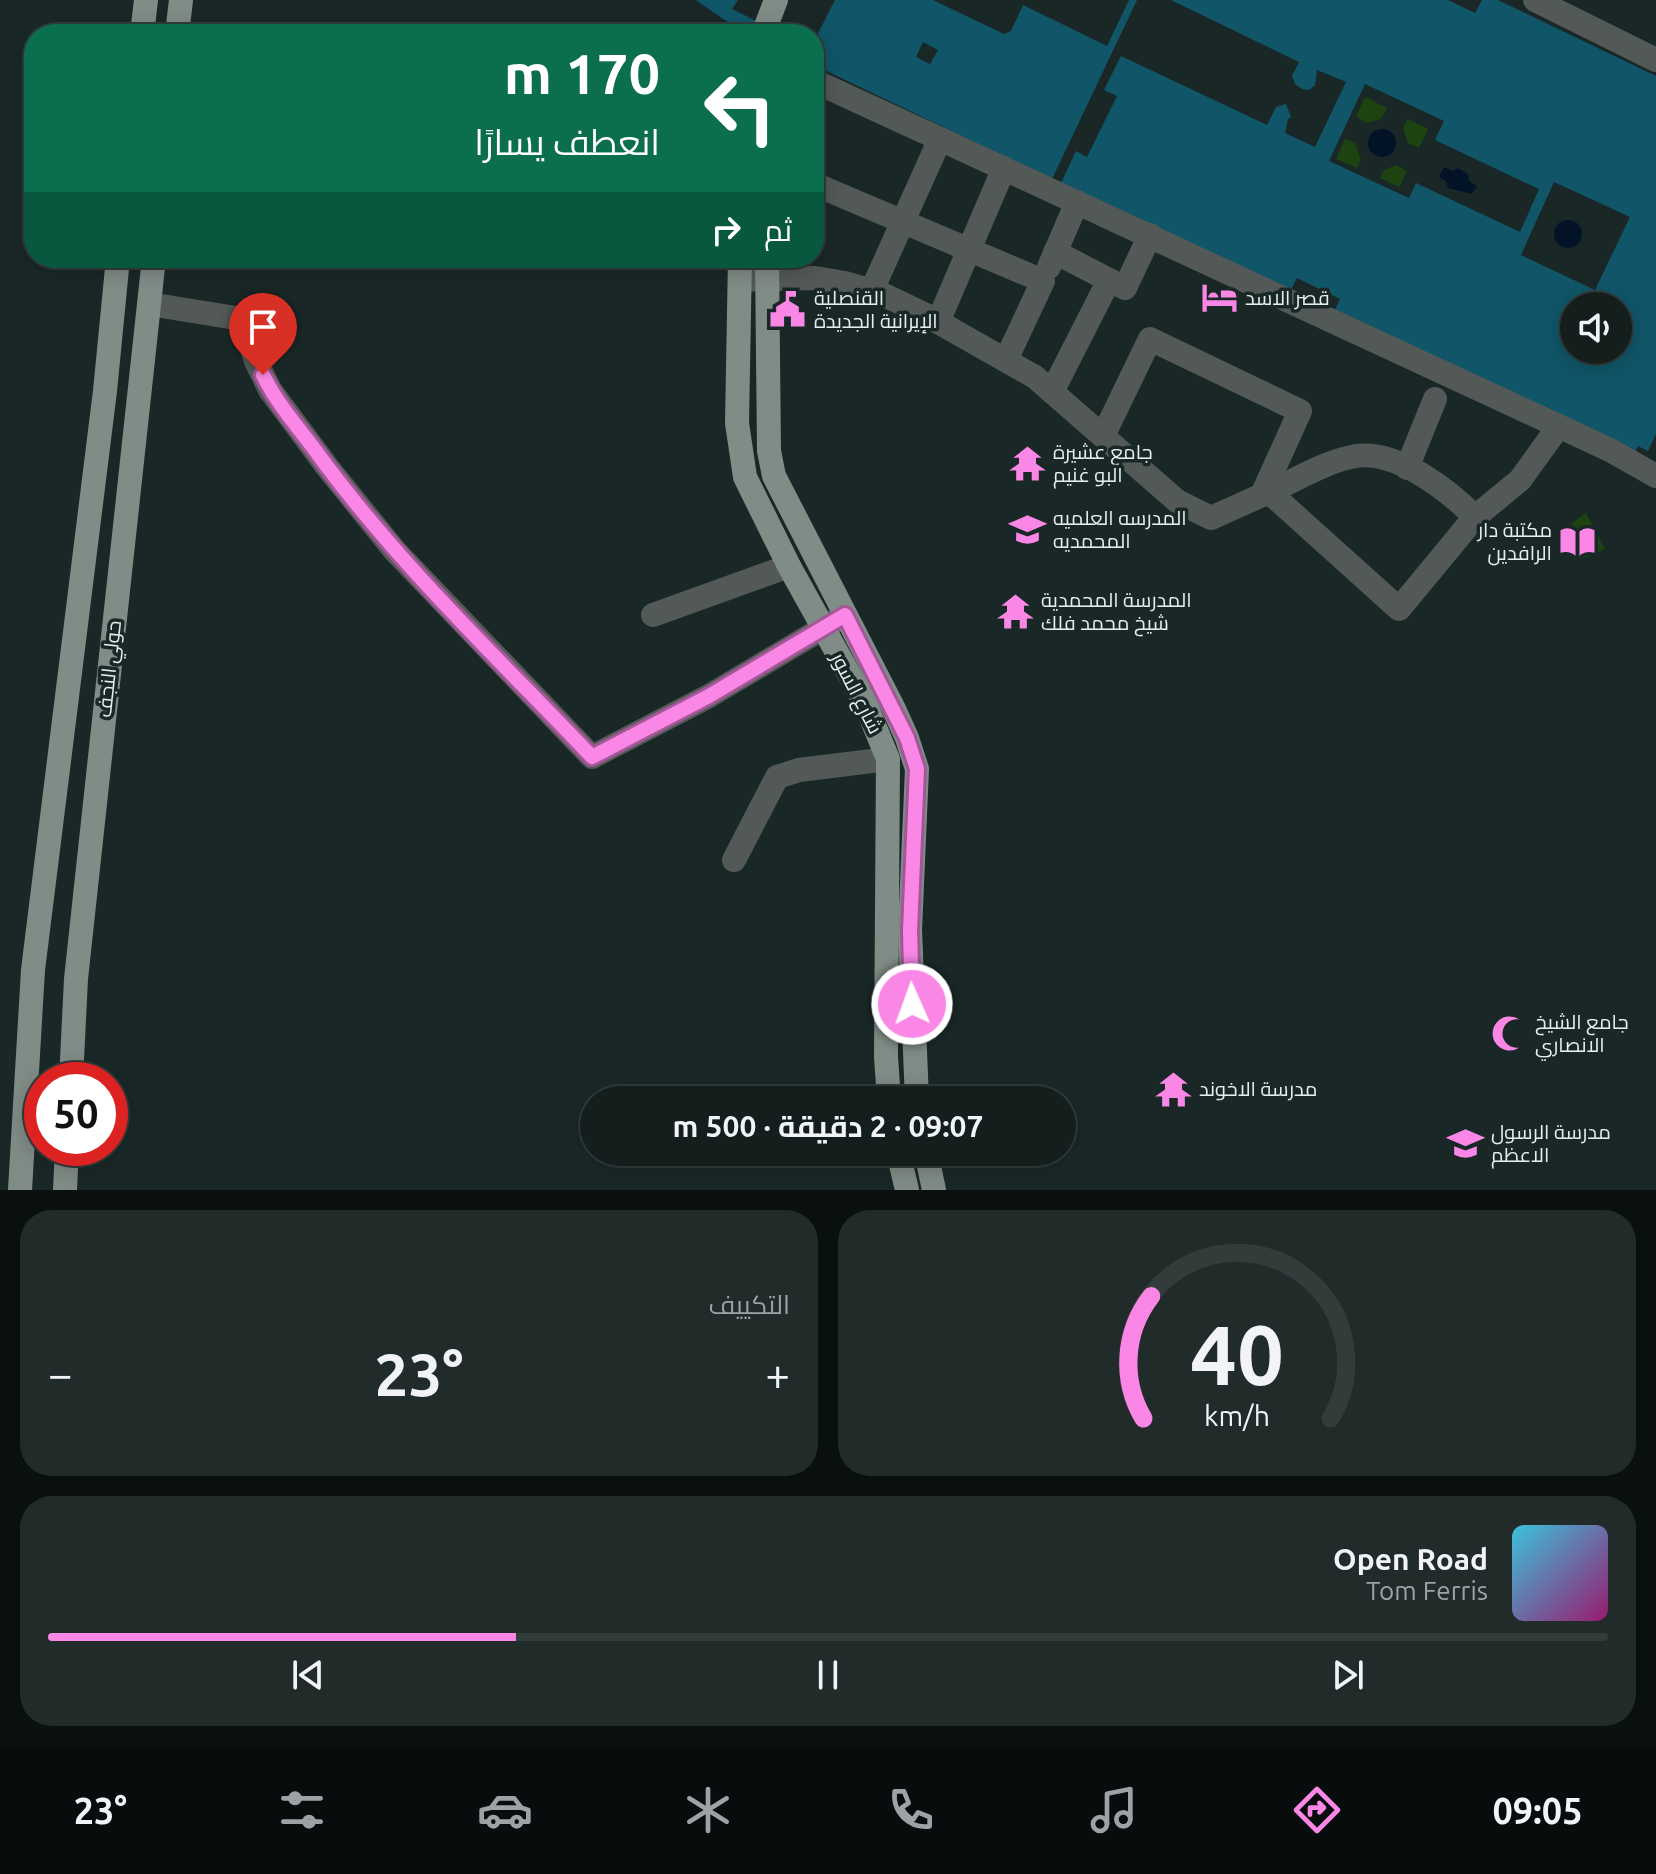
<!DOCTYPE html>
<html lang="ar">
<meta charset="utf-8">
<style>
:root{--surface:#131e1d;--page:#202b2a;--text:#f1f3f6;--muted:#9da2a4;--line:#323c3b;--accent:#fa87e6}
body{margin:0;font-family:Ubuntu,Cairo,sans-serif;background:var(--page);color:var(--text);direction:rtl;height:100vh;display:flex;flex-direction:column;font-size:30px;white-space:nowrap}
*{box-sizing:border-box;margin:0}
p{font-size:26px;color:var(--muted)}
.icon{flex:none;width:44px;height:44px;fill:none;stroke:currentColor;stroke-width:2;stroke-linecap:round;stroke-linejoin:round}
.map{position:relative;height:1190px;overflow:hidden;direction:ltr}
.panel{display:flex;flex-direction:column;gap:20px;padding:20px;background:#0a1010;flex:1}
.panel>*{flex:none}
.top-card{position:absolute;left:24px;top:24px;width:800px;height:244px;border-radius:32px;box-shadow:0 4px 20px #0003,0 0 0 2px var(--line);direction:rtl;background:#0b6e4f;color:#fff;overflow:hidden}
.fabs{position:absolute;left:1560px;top:292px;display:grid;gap:16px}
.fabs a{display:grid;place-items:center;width:72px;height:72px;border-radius:50%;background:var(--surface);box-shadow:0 4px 20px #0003,0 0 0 2px var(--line);font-size:40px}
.speed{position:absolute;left:24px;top:1062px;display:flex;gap:16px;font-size:40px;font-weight:700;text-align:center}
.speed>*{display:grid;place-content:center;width:104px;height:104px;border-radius:50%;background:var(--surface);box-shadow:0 4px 20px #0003,0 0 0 2px var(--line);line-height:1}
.speed .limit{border:12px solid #d22;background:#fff;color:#111}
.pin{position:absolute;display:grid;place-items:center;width:68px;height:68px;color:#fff;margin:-82px -34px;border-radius:50% 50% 50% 0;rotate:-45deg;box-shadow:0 0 8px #0007}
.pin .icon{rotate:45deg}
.me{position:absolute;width:88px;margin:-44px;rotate:358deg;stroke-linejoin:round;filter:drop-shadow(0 0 6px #0008)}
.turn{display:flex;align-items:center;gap:28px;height:168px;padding:0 32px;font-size:36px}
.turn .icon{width:104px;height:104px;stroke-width:2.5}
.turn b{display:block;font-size:56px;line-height:68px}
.then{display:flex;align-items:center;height:76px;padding:0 32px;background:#0003;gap:16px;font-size:30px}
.big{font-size:60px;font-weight:700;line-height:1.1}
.panel .card{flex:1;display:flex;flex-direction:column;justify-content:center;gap:12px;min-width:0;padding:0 28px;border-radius:32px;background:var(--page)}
.panel .dial{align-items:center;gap:0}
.dial svg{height:208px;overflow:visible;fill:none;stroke:var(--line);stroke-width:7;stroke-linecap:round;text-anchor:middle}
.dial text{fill:var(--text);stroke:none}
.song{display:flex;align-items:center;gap:24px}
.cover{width:96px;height:96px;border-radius:12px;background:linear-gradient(135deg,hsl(190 70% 55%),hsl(320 70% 35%))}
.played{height:8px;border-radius:4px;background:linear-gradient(90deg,var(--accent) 30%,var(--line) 30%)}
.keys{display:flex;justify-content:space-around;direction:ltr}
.heat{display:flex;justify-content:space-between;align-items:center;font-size:44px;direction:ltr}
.panel .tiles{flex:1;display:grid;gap:20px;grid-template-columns:1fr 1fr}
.card:last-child{grid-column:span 2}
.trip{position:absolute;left:580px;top:1086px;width:496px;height:80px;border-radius:40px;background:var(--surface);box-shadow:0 4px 20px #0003,0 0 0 2px var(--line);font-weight:700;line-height:80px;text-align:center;direction:rtl}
.tabs{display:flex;height:128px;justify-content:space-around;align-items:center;background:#080c0c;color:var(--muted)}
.tabs .icon{width:56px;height:56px}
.tabs .current{color:var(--accent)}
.tabs b{font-size:36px;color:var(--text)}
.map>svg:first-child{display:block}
.green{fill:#1d4410}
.water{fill:#021327}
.building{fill:#105568;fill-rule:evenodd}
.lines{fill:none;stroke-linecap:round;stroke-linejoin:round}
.minor{stroke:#535956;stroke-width:24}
.major{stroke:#808c86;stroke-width:24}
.route-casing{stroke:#a25896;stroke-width:20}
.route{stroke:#fa87e6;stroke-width:14}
.labels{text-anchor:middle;stroke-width:7;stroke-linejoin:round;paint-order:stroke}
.poi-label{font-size:20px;fill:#e5eeee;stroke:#192827;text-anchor:start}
.street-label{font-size:20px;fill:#e5eeee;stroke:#192827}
</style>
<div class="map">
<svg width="1656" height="1190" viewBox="0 0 1656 1190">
<rect width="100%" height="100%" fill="#192827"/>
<g class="green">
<polygon points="1365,97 1387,108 1381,119 1367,123 1356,117"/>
<polygon points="1407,119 1428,129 1419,148 1408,143 1403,128"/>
<polygon points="1345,139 1355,143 1361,160 1357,168 1336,159"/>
<polygon points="1396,165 1407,171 1399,187 1380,178 1384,170"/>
<polygon points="1586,513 1605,549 1582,559 1562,531"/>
</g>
<g class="water">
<circle cx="1382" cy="143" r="14"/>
<polygon points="1444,167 1453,171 1458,168 1468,174 1469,181 1477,186 1472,194 1448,188 1446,181 1439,177"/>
<circle cx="1568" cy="234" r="14"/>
</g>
<g class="building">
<polygon points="696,0 738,0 732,9 783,34 751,34 723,19"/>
<path d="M835,0H933L1004,34L1011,31L1023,5L1107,46L1129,0H1137L1052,179L814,65V41ZM923,42L938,50L930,64L916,57Z"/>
<path d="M1171,0H1448L1475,13L1482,0H1498L1656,76V434L1648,451L1638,446L1632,460L1332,316L1340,299L1297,278L1287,297L1060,185L1076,151L1087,157L1117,96L1104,90L1121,56L1267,125L1276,107L1286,104L1291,117L1288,119L1285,133L1315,147L1346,82L1317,70L1315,85L1309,90L1302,89L1295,84L1292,76L1299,62ZM1365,84L1444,121L1435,140L1539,189L1520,232L1416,183L1409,198L1329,161ZM1554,182L1630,217L1595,290L1521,255ZM1574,306H1618V350H1574Z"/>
</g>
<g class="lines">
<g class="minor">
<polyline points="1535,0 1656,60"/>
<polyline points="814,81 940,139 872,290"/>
<polyline points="940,139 1610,450 1656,476"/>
<polyline points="814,184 1043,281 1006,360"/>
<polyline points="1049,267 1077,202"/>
<polyline points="740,280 815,278 845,283 880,293 926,315 1035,377 1177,501 1211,518 1269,492 1399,609 1475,517 1520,480 1559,426"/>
<polyline points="1109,280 1125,288 1150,235"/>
<polyline points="149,304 242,319 256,361 270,390 328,468 395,551 592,757 709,696 845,615"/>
<polyline points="938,322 1004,168"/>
<polyline points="1052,392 1109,280 1055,252"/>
<polyline points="1103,436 1150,339 1300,411 1262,495"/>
<polyline points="1407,468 1435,399"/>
<path d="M1269,492C1296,480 1326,461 1356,456C1397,450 1448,490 1475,517"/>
<polyline points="653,615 789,566"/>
<polyline points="734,860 777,777 799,770 888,759"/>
</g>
<g class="major">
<polyline points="142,34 146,0"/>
<polyline points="177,34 181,0"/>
<polyline points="763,34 776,0"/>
<polyline points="740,258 737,423 745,477 789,566 865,703 888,759 886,1057 889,1100"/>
<polyline points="767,258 769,451 774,476 893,707 907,738 917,769 910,930 917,1100"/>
<polyline points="71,1080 76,979 154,258"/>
<polyline points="898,1152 907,1190"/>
<polyline points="926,1152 934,1190"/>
<polyline points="20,1190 33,970 105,391 118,258"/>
<polyline points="65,1190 67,1148"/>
</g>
</g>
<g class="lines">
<defs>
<path id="route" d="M263,375C276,402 297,426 315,450C396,562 498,658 592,757L709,696L845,615L907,738L917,769L910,930L912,1004"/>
</defs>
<use href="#route" class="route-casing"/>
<use href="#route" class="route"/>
</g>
<defs>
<symbol id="hotel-bare" viewBox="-9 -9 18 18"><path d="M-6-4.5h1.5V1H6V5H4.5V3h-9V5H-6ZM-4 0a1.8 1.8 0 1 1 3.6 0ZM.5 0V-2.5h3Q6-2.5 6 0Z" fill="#fa87e6" stroke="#192827" stroke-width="2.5" paint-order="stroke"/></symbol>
<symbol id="civic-bare" viewBox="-9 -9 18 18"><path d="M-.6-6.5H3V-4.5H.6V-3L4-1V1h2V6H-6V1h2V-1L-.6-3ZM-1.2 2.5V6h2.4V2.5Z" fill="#fa87e6" stroke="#192827" stroke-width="2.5" paint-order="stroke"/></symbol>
<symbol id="temple-bare" viewBox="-9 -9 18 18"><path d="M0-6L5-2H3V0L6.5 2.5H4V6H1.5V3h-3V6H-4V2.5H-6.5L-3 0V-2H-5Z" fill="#fa87e6" stroke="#192827" stroke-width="2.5" paint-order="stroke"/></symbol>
<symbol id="school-bare" viewBox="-9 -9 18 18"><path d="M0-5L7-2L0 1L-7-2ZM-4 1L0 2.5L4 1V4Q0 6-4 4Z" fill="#fa87e6" stroke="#192827" stroke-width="2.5" paint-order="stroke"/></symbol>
<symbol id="library-bare" viewBox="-9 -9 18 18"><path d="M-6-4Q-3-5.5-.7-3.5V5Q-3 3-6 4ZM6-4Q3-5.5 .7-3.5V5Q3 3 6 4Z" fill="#fa87e6" stroke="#192827" stroke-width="2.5" paint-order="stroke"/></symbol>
<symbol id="mosque-bare" viewBox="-9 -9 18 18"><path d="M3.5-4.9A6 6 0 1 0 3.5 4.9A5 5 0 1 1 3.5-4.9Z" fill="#fa87e6" stroke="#192827" stroke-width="2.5" paint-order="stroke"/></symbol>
</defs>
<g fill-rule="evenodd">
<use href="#hotel-bare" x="1194" y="272" width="51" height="51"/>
<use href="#civic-bare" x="762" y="284" width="51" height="51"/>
<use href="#temple-bare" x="1002" y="438" width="51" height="51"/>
<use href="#school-bare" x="1002" y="504" width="51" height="51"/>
<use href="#library-bare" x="1552" y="516" width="51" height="51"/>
<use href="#temple-bare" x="990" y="586" width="51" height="51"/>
<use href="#mosque-bare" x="1484" y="1008" width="51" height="51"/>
<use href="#temple-bare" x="1148" y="1064" width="51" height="51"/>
<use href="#school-bare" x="1440" y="1118" width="51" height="51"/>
</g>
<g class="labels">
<g class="poi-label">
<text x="814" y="305">القنصلية<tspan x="814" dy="23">الإيرانية الجديدة</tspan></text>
<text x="1245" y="305">قصر الاسد</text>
<text x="1053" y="459">جامع عشيرة<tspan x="1053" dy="23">البو غنيم</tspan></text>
<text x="1053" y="525">المدرسه العلمیه<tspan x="1053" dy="23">المحمدیه</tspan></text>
<text x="1552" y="537" text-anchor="end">مكتبة دار<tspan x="1552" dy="23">الرافدين</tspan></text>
<text x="1041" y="607">المدرسة المحمدية<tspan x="1041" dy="23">شيخ محمد فلك</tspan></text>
<text x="1535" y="1029">جامع الشيخ<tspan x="1535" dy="23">الانصاري</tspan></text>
<text x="1199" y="1096">مدرسة الاخوند</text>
<text x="1491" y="1139">مدرسة الرسول<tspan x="1491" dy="23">الاعظم</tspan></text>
</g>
<g class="street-label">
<text transform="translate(109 669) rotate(-84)" y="7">حولي النجف</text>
<text transform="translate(857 693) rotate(63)" y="7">شارع السور</text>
</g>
</g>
</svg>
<div class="fabs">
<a><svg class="icon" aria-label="sound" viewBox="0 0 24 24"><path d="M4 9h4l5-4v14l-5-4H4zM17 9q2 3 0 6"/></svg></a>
</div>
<div class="speed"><div class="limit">50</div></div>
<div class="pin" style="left:263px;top:375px;background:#d93025"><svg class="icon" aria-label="arrive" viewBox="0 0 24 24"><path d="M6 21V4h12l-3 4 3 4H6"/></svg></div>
<svg class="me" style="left:912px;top:1004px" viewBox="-20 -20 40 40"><circle r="17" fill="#fa87e6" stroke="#fff" stroke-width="3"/><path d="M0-11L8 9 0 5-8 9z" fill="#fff"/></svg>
<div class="trip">09:07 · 2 دقيقة · 500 m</div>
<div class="top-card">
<div class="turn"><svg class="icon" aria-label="left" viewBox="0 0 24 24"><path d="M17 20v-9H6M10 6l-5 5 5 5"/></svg><div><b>170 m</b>انعطف يسارًا</div></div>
<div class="then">ثم<svg class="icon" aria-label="right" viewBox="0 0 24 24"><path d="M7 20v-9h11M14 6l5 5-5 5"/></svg></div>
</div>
</div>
<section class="panel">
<div class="tiles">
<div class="card dial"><svg viewBox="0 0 100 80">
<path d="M14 69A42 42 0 1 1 86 69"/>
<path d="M14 69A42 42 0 0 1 17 22" stroke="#fa87e6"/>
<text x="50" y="56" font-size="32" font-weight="700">40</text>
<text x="50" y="72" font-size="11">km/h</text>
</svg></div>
<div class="card"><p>التكييف</p>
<div class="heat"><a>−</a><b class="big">23°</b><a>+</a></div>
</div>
<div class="card">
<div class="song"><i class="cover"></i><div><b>Open Road</b><p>Tom Ferris</p></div></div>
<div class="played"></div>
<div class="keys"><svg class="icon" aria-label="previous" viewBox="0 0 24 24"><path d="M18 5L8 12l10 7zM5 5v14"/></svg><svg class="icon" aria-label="pause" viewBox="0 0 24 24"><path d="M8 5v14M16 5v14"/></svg><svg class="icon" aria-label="next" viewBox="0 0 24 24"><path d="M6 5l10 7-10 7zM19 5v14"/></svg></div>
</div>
</div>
</section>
<nav class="tabs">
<b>09:05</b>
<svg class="icon current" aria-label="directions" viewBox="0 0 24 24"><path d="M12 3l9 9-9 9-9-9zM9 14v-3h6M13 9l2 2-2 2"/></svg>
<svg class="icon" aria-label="music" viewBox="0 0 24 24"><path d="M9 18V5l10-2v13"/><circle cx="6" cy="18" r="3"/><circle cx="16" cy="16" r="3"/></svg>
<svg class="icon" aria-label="phone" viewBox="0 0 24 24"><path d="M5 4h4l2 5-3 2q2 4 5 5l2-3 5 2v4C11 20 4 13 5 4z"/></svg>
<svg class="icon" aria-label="climate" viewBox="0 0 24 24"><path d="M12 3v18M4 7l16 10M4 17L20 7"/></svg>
<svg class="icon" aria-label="car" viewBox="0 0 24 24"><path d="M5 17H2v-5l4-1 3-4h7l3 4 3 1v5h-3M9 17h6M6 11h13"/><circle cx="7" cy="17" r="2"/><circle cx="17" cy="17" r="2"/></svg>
<svg class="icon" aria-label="filters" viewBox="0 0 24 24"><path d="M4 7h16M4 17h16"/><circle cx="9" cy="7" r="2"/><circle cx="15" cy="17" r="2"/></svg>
<b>23°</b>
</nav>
